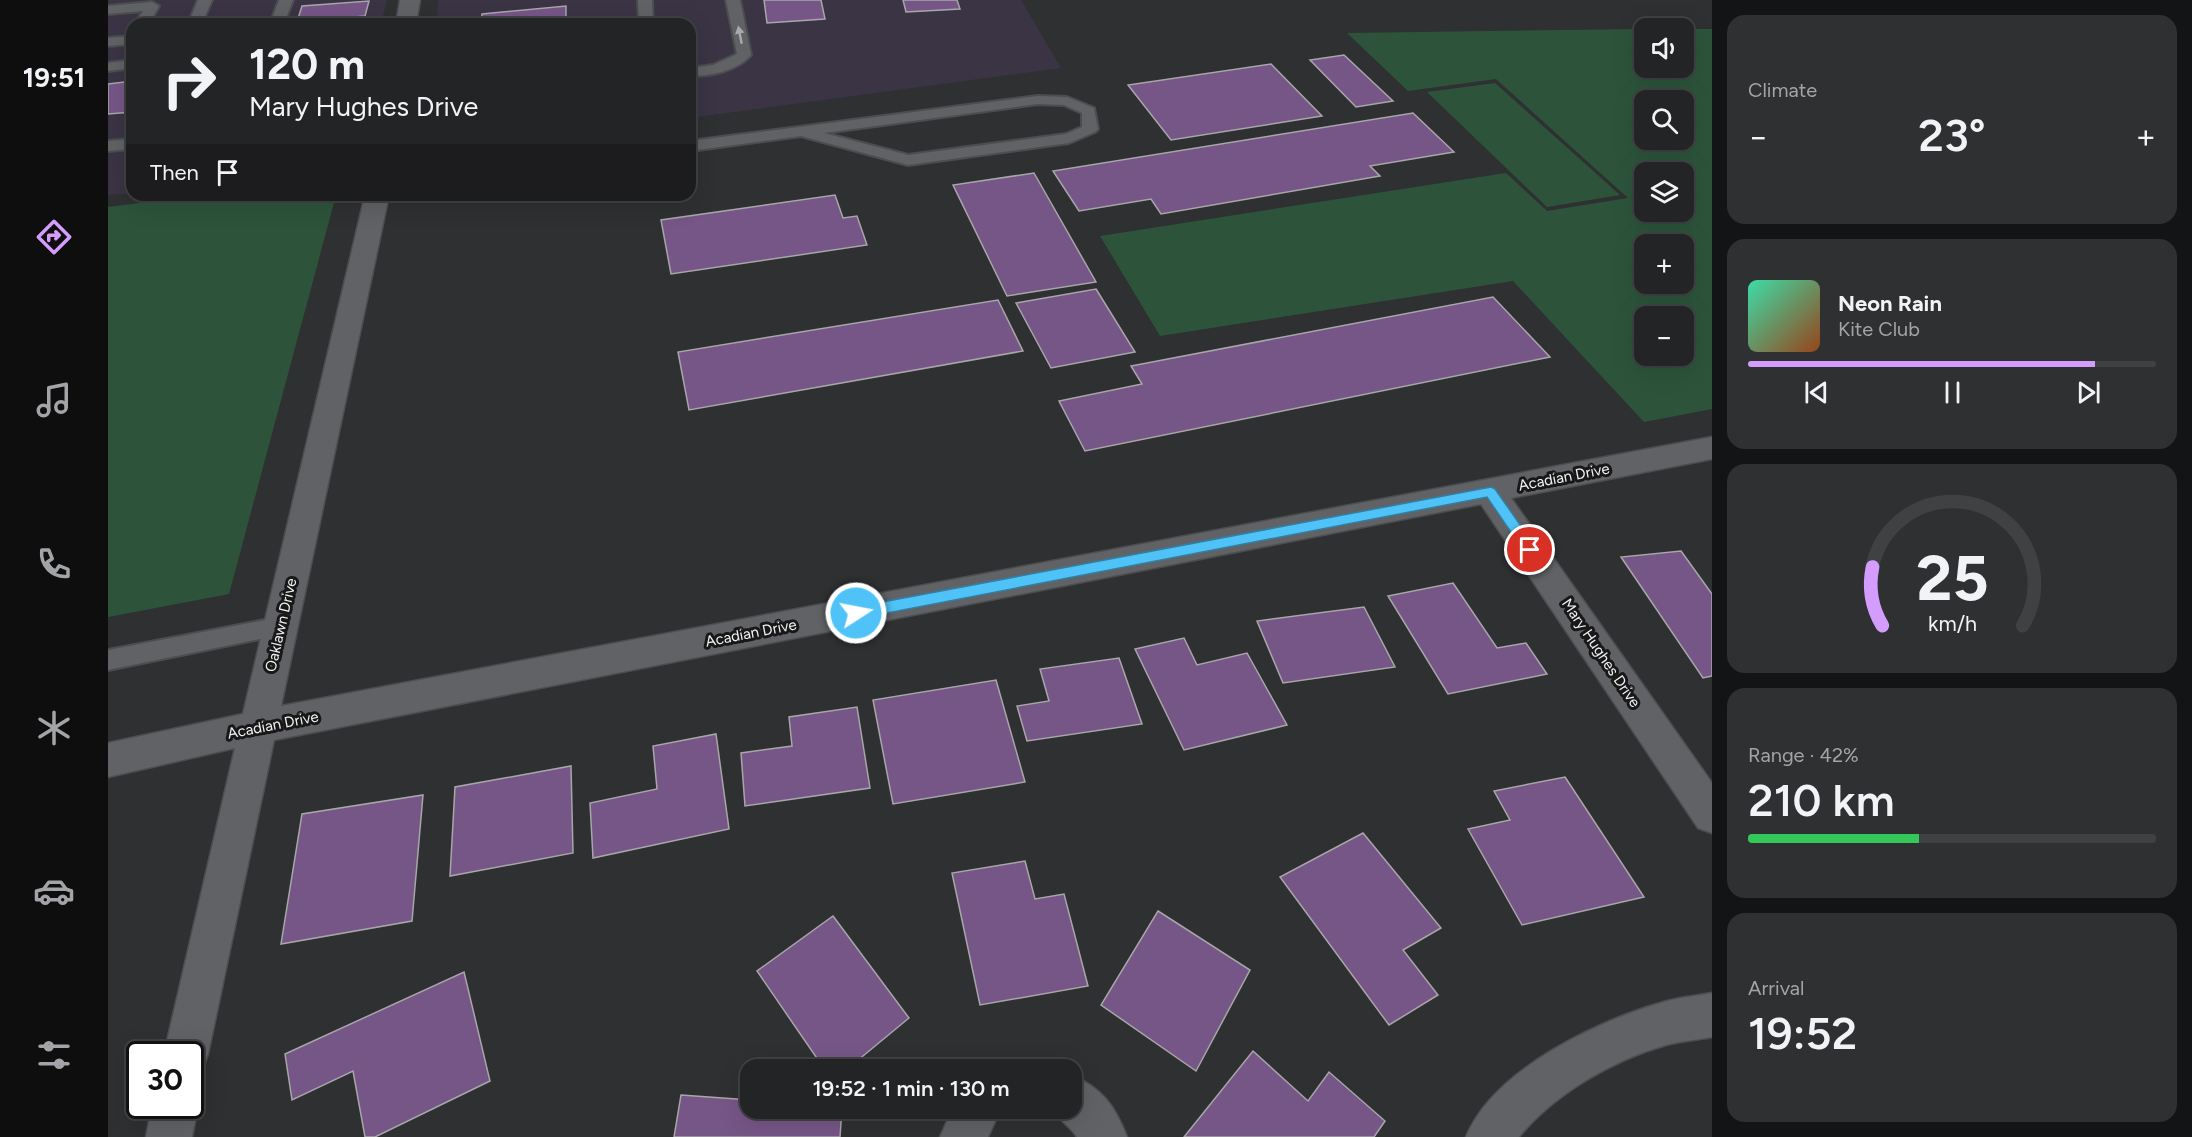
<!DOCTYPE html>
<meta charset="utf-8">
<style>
:root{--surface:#232426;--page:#2f3032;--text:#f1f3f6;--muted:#a3a4a7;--line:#404143;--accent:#d49cfc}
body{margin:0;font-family:Figtree,sans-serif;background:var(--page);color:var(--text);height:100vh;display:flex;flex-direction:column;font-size:22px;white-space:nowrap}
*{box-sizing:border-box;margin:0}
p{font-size:20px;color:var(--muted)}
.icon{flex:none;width:33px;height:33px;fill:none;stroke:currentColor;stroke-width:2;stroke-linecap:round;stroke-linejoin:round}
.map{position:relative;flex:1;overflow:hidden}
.details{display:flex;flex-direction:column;gap:15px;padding:15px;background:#131415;width:480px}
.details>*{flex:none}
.hud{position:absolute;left:18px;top:18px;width:570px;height:183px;border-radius:18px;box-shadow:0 6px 24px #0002,0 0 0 2px var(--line);background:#232426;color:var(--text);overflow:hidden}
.controls{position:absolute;left:1526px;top:18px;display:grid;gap:12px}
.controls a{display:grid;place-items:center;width:60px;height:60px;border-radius:12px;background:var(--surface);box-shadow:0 6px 24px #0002,0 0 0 2px var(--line);font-size:30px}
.speed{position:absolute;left:18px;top:1041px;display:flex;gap:12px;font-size:30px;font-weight:700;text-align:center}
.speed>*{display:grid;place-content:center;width:78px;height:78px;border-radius:50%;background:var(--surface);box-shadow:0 6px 24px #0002,0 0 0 2px var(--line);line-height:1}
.speed .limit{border:3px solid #111;border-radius:9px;background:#fff;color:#111}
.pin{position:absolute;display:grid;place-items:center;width:51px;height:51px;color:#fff;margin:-26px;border:3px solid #fff;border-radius:50%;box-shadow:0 2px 6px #0007}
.me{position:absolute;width:66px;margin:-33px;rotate:79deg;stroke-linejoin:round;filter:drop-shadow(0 0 4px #0008)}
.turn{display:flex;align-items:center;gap:21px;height:126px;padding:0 24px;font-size:27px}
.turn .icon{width:78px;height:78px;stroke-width:2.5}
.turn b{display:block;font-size:42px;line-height:51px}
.then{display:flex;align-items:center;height:57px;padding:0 24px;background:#0003;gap:12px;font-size:22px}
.big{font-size:45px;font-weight:600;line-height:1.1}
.details .tile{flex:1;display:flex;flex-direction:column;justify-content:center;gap:9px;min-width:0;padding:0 21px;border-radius:18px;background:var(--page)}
.details .dial{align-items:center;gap:0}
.dial svg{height:156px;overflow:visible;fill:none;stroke:var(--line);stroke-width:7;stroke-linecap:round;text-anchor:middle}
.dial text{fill:var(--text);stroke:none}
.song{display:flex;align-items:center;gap:18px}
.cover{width:72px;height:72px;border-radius:9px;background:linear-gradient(135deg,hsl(160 70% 55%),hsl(20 70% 35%))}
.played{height:6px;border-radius:3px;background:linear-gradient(90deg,var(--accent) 85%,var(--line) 85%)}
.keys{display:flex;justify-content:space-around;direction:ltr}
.heat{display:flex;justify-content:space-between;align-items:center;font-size:33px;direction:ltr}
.charge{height:9px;border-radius:4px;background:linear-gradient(90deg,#34c759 42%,var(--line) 0)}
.trip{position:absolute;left:632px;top:1059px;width:342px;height:60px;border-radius:18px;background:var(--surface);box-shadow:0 6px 24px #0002,0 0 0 2px var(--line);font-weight:600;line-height:60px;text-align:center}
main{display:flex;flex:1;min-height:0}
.menu{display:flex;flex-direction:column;width:108px;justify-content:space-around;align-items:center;background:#0e0e0f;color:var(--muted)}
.menu .icon{width:42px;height:42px}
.menu .current{color:var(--accent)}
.menu b{font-size:27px;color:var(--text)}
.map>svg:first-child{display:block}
.commercial{fill:#3a3445}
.green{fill:#2d543b;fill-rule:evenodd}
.building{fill:#765687;stroke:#a8a6a9;stroke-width:1.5}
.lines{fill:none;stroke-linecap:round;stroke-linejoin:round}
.lane-casing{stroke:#4c4d4f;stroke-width:4}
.street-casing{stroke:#4c4d4f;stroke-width:3}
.lane{fill:#616265;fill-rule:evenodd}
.street{fill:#616265;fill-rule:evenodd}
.oneway{fill:#aaaaad}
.route{fill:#4fc3f7;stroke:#337fa1;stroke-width:1.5}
.labels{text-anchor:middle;stroke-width:6;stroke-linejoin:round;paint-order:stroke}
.street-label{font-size:15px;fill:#f3f3f5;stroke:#181819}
</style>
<main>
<nav class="menu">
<b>19:51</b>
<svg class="icon current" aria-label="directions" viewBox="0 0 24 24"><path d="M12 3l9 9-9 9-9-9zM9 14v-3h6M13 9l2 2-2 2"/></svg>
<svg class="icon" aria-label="music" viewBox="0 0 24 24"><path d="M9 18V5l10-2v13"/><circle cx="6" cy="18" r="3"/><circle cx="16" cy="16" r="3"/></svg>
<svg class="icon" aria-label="phone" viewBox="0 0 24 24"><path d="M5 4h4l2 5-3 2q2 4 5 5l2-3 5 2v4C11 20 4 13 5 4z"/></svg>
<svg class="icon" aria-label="climate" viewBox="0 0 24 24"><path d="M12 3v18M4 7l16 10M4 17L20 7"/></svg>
<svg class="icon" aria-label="car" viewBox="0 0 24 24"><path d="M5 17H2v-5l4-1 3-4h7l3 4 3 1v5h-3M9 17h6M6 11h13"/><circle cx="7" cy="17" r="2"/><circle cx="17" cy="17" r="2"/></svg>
<svg class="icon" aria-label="filters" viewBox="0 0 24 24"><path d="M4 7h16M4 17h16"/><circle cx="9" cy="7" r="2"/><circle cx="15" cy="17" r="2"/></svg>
</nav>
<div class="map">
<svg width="1604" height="1137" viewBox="0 0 1604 1137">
<rect width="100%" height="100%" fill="#2f3032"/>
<g class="commercial">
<polygon points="0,0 279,0 273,24 24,24 24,193 0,195"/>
<polygon points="330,0 913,0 953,68 582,118 582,24 329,24"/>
</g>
<g class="green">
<path d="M1536,29V68H1575V29H1604V409L1536,422L1405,281L1052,336L992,236L1398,173L1439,211L1520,198L1388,79L1300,91L1239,33ZM1575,100V140H1536V100ZM1575,172V212H1536V172ZM1575,244V284H1536V244ZM1575,316V356H1536V316Z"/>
<polygon points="1387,83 1512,195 1439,207 1319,92"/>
<polygon points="94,195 228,195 121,594 0,617 0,207"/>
</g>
<g class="building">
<polygon points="656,0 713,0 717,19 659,23"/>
<polygon points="795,0 849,0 852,9 798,12"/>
<polygon points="261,1 257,16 189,22 194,6"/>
<polygon points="458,6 458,24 373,24 374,14"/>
<polygon points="1236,55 1285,101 1248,107 1202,60"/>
<polygon points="1163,64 1214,116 1063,140 1020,85"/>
<polygon points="24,81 24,112 0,114 0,84"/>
<polygon points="1305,113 1346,152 1262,166 1272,176 1053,214 1043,199 971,211 945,171"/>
<polygon points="926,173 988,282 899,296 845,185"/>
<polygon points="727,195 735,218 749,216 759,245 563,274 553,220"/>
<polygon points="988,289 1027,352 943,368 908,303"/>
<polygon points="1385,297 1442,357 977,451 951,401 1034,384 1023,366"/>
<polygon points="890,300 915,351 581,410 570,352"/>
<polygon points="1573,551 1604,594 1604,676 1595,678 1513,557"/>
<polygon points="1345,583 1389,648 1418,643 1439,674 1340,694 1280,596"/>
<polygon points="1256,607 1287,667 1175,683 1149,621"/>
<polygon points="1076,638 1089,665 1139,653 1179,725 1076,750 1027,649"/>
<polygon points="1011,658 1034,724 919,741 909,706 941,701 932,669"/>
<polygon points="888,680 917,782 785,804 765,700"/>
<polygon points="749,707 762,788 637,806 633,753 684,746 681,717"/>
<polygon points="608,734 621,829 485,858 482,803 549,789 545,746"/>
<polygon points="463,766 465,853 342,876 347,787"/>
<polygon points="1457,777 1536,897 1414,925 1360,829 1402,820 1386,791"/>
<polygon points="315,795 304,921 173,944 194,814"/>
<polygon points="1255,833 1333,928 1295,950 1330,995 1281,1025 1172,877"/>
<polygon points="917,861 927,899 956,894 980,986 872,1005 844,873"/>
<polygon points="1050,911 1142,970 1088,1071 993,1005"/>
<polygon points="725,916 801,1018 738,1070 717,1070 649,971"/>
<polygon points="356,972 382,1081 267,1137 257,1137 245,1071 184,1100 177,1054"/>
<polygon points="1145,1051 1200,1101 1221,1072 1277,1121 1266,1137 1076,1137"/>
<polygon points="573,1095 642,1100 642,1108 734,1108 732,1137 566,1137"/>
</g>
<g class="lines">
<defs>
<g id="lane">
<polygon points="90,0 104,0 94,24 80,24"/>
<polygon points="171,0 185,0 176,24 162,24"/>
<polygon points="530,0 544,0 545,24 531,24"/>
<path d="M618,0H632L643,55C629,71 603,76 582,76V68L605,65L629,54Z"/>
<polygon points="44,2 51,6 41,24 27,24 35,11 0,14 0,6"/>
<polygon points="299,17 304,18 306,21 304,24 255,24 262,20"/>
<polygon points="24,36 24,44 0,46 0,38"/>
<polygon points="24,60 24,68 0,71 0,63"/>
<path d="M930,96L959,97L986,108L990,129L987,132L961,143L800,165L693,136L582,151V141ZM930,104L956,105L974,113V127L958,134L800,155L716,133Z"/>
<polygon points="24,139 24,149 0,151 0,141"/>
<polygon points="173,617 181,619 185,626 181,633 0,670 0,650"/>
</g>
<g id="street">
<polygon points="292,0 312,0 308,24 288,24"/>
<polygon points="257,195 281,195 173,706 1604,437 1604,459 1403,498 1604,783 1604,833 1590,828 1373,504 166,740 100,1054 94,1070 82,1074 82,1054 56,1054 127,748 0,777 0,743 135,714"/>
<path d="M1604,993V1037C1589,1040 1573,1041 1558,1045C1505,1060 1446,1094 1411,1137H1358C1386,1069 1491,1020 1559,1001C1573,997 1589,996 1604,993Z"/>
<path d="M963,1075C994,1088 1007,1106 1019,1137H969C962,1126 949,1119 945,1108H963Z"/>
<polygon points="82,1090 90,1106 84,1137 38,1137 44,1106 82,1106"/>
<polygon points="845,1108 893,1108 880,1137 832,1137"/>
</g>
</defs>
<use href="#lane" class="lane-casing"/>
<use href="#street" class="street-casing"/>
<use href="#lane" class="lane"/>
<use href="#street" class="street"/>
</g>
<defs><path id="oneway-solid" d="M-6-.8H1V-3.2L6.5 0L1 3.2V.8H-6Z" transform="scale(1.5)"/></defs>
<use class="oneway" href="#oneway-solid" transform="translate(632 35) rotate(-101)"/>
<polygon class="route" points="1383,487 1387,489 1427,546 1429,550 1427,554 1418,554 1379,497 748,619 743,617 741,613 743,609 748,607"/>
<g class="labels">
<g class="street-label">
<text transform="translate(1456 477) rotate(-11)" y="5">Acadian Drive</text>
<text transform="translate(173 625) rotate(-77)" y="5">Oaklawn Drive</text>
<text transform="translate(643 633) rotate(-11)" y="5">Acadian Drive</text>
<text transform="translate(1493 653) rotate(56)" y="5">Mary Hughes Drive</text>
<text transform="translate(165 725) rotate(-11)" y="5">Acadian Drive</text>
</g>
</g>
</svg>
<div class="controls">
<a><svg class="icon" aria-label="sound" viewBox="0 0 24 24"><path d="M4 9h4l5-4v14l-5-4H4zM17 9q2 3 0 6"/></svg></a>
<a><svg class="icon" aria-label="search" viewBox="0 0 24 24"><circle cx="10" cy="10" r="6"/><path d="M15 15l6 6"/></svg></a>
<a><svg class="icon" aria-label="layers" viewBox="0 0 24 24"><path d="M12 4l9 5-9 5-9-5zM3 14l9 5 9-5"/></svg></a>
<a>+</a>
<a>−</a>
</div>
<div class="speed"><div class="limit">30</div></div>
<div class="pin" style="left:1422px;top:550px;background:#d93025"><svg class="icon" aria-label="arrive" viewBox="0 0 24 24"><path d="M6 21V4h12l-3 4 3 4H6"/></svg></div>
<svg class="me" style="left:748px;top:613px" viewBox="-20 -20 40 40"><circle r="17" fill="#4fc3f7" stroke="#fff" stroke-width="3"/><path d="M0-11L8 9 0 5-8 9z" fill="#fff"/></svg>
<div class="trip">19:52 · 1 min · 130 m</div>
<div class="hud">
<div class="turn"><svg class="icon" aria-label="right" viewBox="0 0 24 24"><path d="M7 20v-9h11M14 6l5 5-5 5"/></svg><div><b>120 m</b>Mary Hughes Drive</div></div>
<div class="then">Then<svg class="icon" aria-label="arrive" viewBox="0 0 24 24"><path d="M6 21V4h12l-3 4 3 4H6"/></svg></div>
</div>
</div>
<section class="details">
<div class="tile"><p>Climate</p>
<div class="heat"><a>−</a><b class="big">23°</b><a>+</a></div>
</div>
<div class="tile">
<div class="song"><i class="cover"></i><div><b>Neon Rain</b><p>Kite Club</p></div></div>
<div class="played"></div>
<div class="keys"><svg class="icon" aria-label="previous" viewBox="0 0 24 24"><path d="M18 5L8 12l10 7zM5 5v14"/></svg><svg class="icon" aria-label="pause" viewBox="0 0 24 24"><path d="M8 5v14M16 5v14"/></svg><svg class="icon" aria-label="next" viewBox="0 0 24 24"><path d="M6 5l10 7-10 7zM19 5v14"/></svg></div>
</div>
<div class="tile dial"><svg viewBox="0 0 100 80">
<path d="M14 69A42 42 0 1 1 86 69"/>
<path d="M14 69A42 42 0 0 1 9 39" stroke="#d49cfc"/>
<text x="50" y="56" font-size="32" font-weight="700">25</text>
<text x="50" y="72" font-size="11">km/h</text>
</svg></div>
<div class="tile"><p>Range · 42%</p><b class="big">210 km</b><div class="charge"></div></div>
<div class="tile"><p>Arrival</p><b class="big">19:52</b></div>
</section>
</main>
